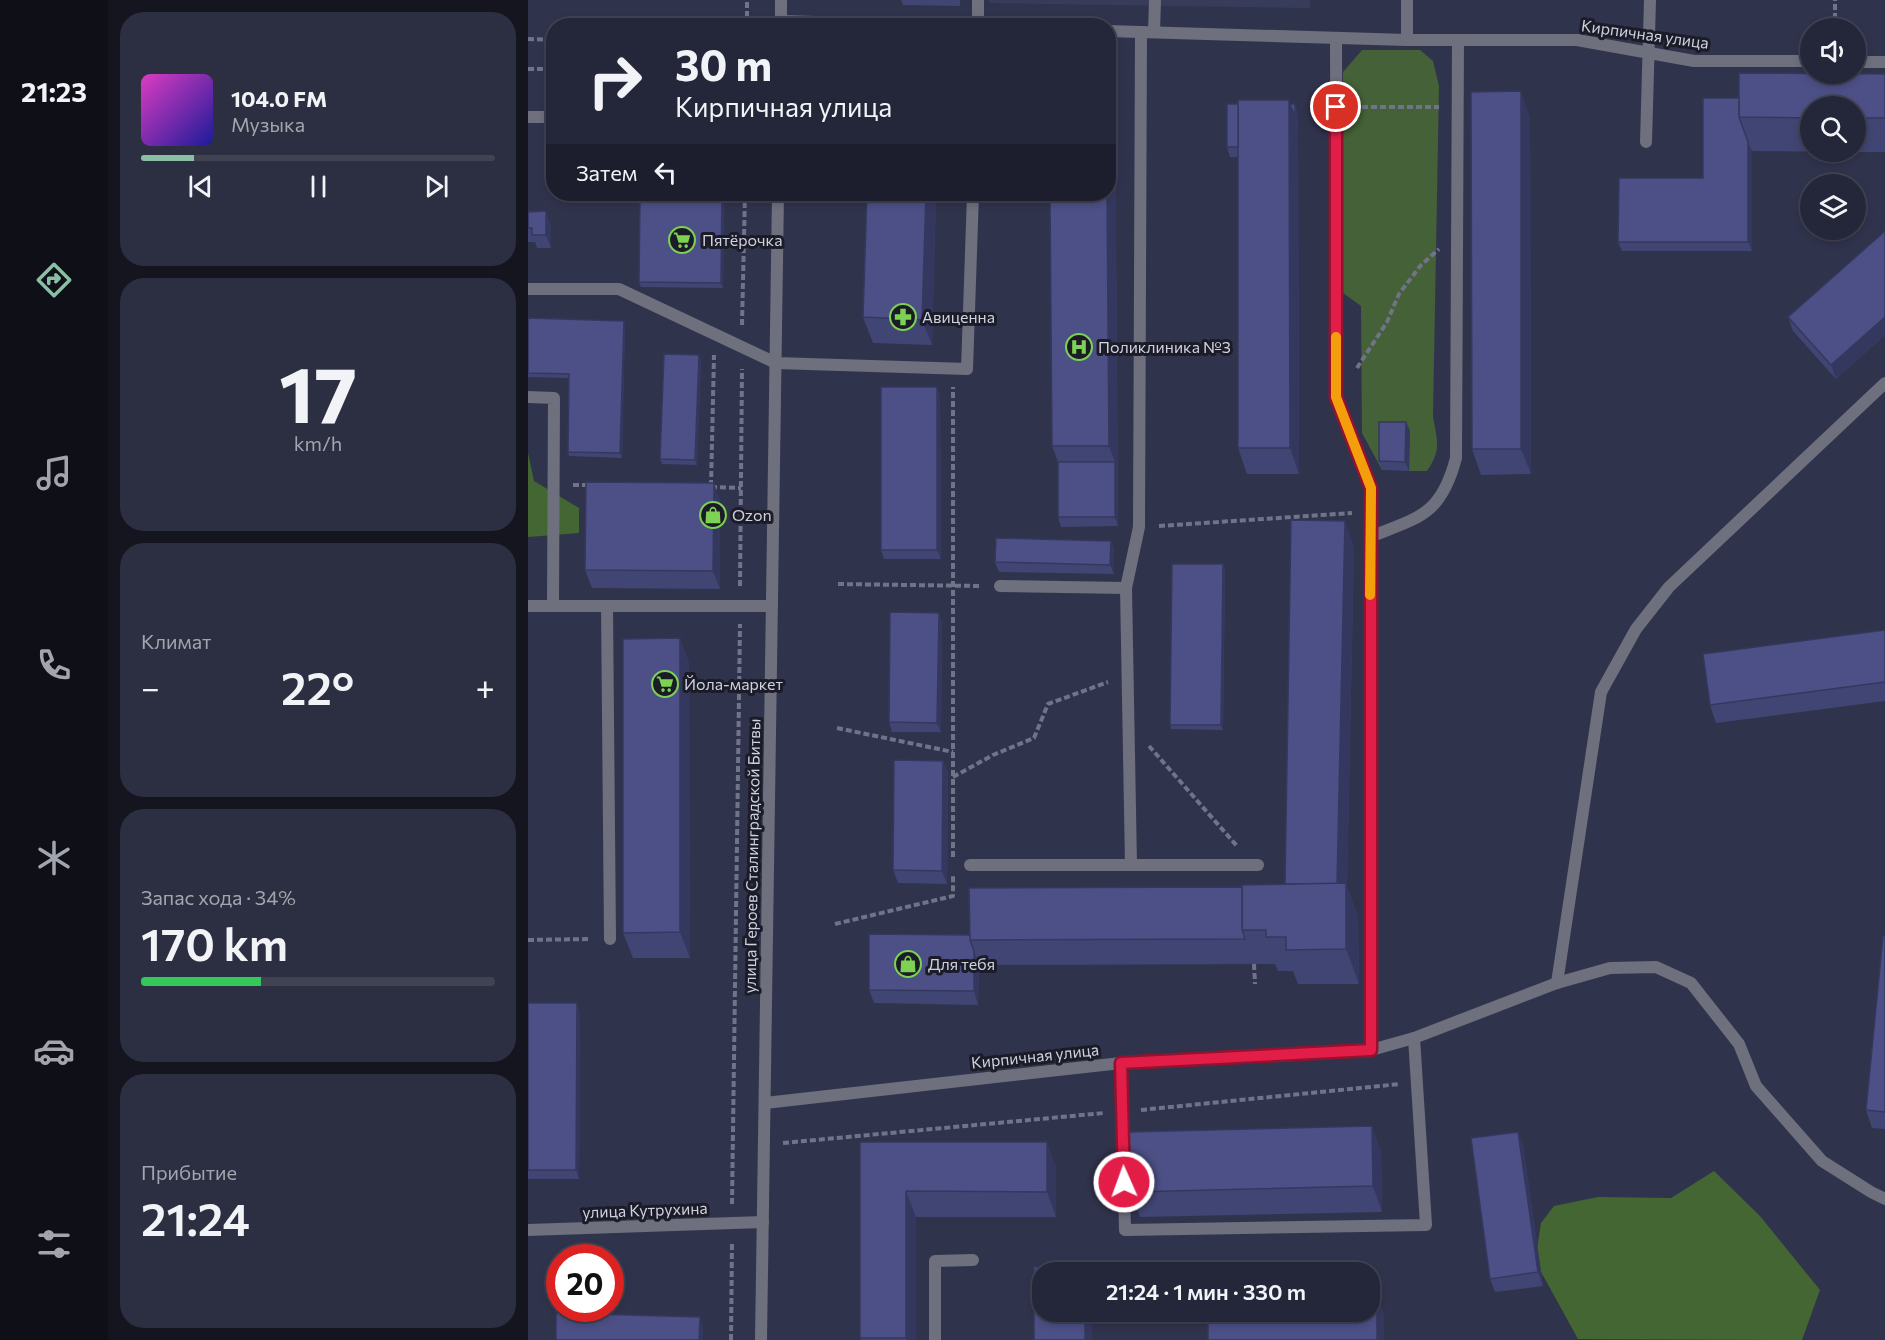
<!DOCTYPE html>
<html lang="ru">
<meta charset="utf-8">
<style>
:root{--surface:#242639;--page:#2c2e41;--text:#f1f3f6;--muted:#a3a5ae;--line:#414353;--accent:#8abfa5}
body{margin:0;font-family:Commissioner,sans-serif;background:var(--page);color:var(--text);height:100vh;display:flex;flex-direction:column;font-size:22px;white-space:nowrap}
*{box-sizing:border-box;margin:0}
p{font-size:20px;color:var(--muted)}
.icon{flex:none;width:33px;height:33px;fill:none;stroke:currentColor;stroke-width:2;stroke-linecap:round;stroke-linejoin:round}
.map{position:relative;flex:1;overflow:hidden}
.side{display:flex;flex-direction:column;gap:12px;padding:12px;background:#14151f;width:420px}
.side>*{flex:none}
.banner{position:absolute;left:18px;top:18px;width:570px;height:183px;border-radius:24px;box-shadow:0 3px 9px #0003,0 0 0 2px var(--line);background:#242639;color:var(--text);overflow:hidden}
.buttons{position:absolute;left:1272px;top:18px;display:grid;gap:12px}
.buttons a{display:grid;place-items:center;width:66px;height:66px;border-radius:50%;background:var(--surface);box-shadow:0 3px 9px #0003,0 0 0 2px var(--line);font-size:30px}
.speed{position:absolute;left:18px;top:1244px;display:flex;gap:12px;font-size:30px;font-weight:700;text-align:center}
.speed>*{display:grid;place-content:center;width:78px;height:78px;border-radius:50%;background:var(--surface);box-shadow:0 3px 9px #0003,0 0 0 2px var(--line);line-height:1}
.speed .limit{border:9px solid #d22;background:#fff;color:#111}
.pin{position:absolute;display:grid;place-items:center;width:51px;height:51px;color:#fff;margin:-26px;border:3px solid #fff;border-radius:50%;box-shadow:0 2px 6px #0007}
.me{position:absolute;width:66px;margin:-33px;rotate:358deg;stroke-linejoin:round;filter:drop-shadow(0 0 4px #0008)}
.turn{display:flex;align-items:center;gap:21px;height:126px;padding:0 30px;font-size:27px}
.turn .icon{width:78px;height:78px;stroke-width:2.5}
.turn b{display:block;font-size:42px;line-height:51px}
.then{display:flex;align-items:center;height:57px;padding:0 30px;background:#0003;gap:12px;font-size:22px}
.big{font-size:45px;font-weight:600;line-height:1.1}
.side .card{flex:1;display:flex;flex-direction:column;justify-content:center;gap:9px;min-width:0;padding:0 21px;border-radius:24px;background:var(--page)}
.side .dial{align-items:center;gap:0}
.dial b{font-size:78px;line-height:1}
.song{display:flex;align-items:center;gap:18px}
.cover{width:72px;height:72px;border-radius:9px;background:linear-gradient(135deg,hsl(310 70% 55%),hsl(240 70% 35%))}
.played{height:6px;border-radius:3px;background:linear-gradient(90deg,var(--accent) 15%,var(--line) 15%)}
.keys{display:flex;justify-content:space-around;direction:ltr}
.heat{display:flex;justify-content:space-between;align-items:center;font-size:33px;direction:ltr}
.charge{height:9px;border-radius:4px;background:linear-gradient(90deg,#34c759 34%,var(--line) 0)}
.trip{position:absolute;left:504px;top:1262px;width:348px;height:60px;border-radius:24px;background:var(--surface);box-shadow:0 3px 9px #0003,0 0 0 2px var(--line);font-weight:600;line-height:60px;text-align:center}
main{display:flex;flex:1;min-height:0}
.menu{display:flex;flex-direction:column;width:108px;justify-content:space-around;align-items:center;background:#0e0f17;color:var(--muted)}
.menu .icon{width:42px;height:42px}
.menu .current{color:var(--accent)}
.menu b{font-size:27px;color:var(--text)}
.map>svg:first-child{display:block}
.built{fill:#383c5b}
.green{fill:#446137}
.forest{fill:#436633}
.lines{fill:none;stroke-linecap:round;stroke-linejoin:round}
.path{stroke:#717489;stroke-width:4;stroke-dasharray:6 3;stroke-linecap:butt}
.service{stroke:#6e707d;stroke-width:12}
.minor{stroke:#6e707d;stroke-width:12}
.tertiary{stroke:#6e707d;stroke-width:12}
.wall{fill:#414573;fill-rule:evenodd}
.shaded-wall{fill:#35385e}
.building{fill:#4c5086;stroke:#35385e;stroke-width:1.5}
.route-casing{stroke:#92132f;stroke-width:15}
.route{stroke:#e11d48;stroke-width:10}
.slow{stroke:#f59e0b;stroke-width:10}
.labels{text-anchor:middle;stroke-width:6;stroke-linejoin:round;paint-order:stroke}
.street-label{font-size:16px;fill:#ced1e0;stroke:#1b1c27}
.poi-label{font-size:16px;fill:#ced1e0;stroke:#1b1c27;text-anchor:start}
</style>
<main>
<nav class="menu">
<b>21:23</b>
<svg class="icon current" aria-label="directions" viewBox="0 0 24 24"><path d="M12 3l9 9-9 9-9-9zM9 14v-3h6M13 9l2 2-2 2"/></svg>
<svg class="icon" aria-label="music" viewBox="0 0 24 24"><path d="M9 18V5l10-2v13"/><circle cx="6" cy="18" r="3"/><circle cx="16" cy="16" r="3"/></svg>
<svg class="icon" aria-label="phone" viewBox="0 0 24 24"><path d="M5 4h4l2 5-3 2q2 4 5 5l2-3 5 2v4C11 20 4 13 5 4z"/></svg>
<svg class="icon" aria-label="climate" viewBox="0 0 24 24"><path d="M12 3v18M4 7l16 10M4 17L20 7"/></svg>
<svg class="icon" aria-label="car" viewBox="0 0 24 24"><path d="M5 17H2v-5l4-1 3-4h7l3 4 3 1v5h-3M9 17h6M6 11h13"/><circle cx="7" cy="17" r="2"/><circle cx="17" cy="17" r="2"/></svg>
<svg class="icon" aria-label="filters" viewBox="0 0 24 24"><path d="M4 7h16M4 17h16"/><circle cx="9" cy="7" r="2"/><circle cx="15" cy="17" r="2"/></svg>
</nav>
<section class="side">
<div class="card">
<div class="song"><i class="cover"></i><div><b>104.0 FM</b><p>Музыка</p></div></div>
<div class="played"></div>
<div class="keys"><svg class="icon" aria-label="previous" viewBox="0 0 24 24"><path d="M18 5L8 12l10 7zM5 5v14"/></svg><svg class="icon" aria-label="pause" viewBox="0 0 24 24"><path d="M8 5v14M16 5v14"/></svg><svg class="icon" aria-label="next" viewBox="0 0 24 24"><path d="M6 5l10 7-10 7zM19 5v14"/></svg></div>
</div>
<div class="card dial"><b>17</b><p>km/h</p></div>
<div class="card"><p>Климат</p>
<div class="heat"><a>−</a><b class="big">22°</b><a>+</a></div>
</div>
<div class="card"><p>Запас хода · 34%</p><b class="big">170 km</b><div class="charge"></div></div>
<div class="card"><p>Прибытие</p><b class="big">21:24</b></div>
</section>
<div class="map">
<svg width="1357" height="1340" viewBox="0 0 1357 1340">
<rect width="100%" height="100%" fill="#30334c"/>
<polygon class="built" points="461,0 782,0 782,8 461,3"/>
<path class="green" d="M834,50H892L905,61L911,86L905,416C909,441 914,449 899,471H881L855,431L854,470L834,433L833,306L815,293V72Z"/>
<g class="forest">
<polygon points="0,453 6,481 51,508 51,533 0,537"/>
<polygon points="1186,1171 1232,1216 1292,1290 1274,1340 1050,1339 1007,1261 1013,1223 1026,1206 1070,1197 1143,1198"/>
</g>
<g class="lines">
<g class="path">
<polyline points="219,26 219,0"/>
<polyline points="1307,28 1307,0"/>
<polyline points="0,39 26,40"/>
<polyline points="0,69 26,69"/>
<polyline points="825,107 911,107"/>
<polyline points="214,325 217,194"/>
<polyline points="829,368 859,322 871,294 893,265 911,249"/>
<polyline points="45,485 62,485"/>
<polyline points="183,486 186,355"/>
<polyline points="183,487 213,488"/>
<polyline points="631,526 824,513"/>
<polyline points="310,584 453,586"/>
<polyline points="212,586 214,369"/>
<polyline points="309,728 425,752"/>
<polyline points="621,746 709,846"/>
<polyline points="425,777 465,755 506,738 520,704 580,682"/>
<polyline points="425,857 425,387"/>
<polyline points="307,924 425,896 425,876"/>
<polyline points="0,940 62,939"/>
<polyline points="726,964 727,984"/>
<polyline points="613,1110 872,1084"/>
<polyline points="255,1143 576,1113"/>
<polyline points="204,1204 212,624"/>
<polyline points="203,1340 204,1242"/>
</g>
<g class="service">
<polyline points="450,26 450,0"/>
<polyline points="626,32 627,0"/>
<polyline points="0,117 26,117"/>
<polyline points="1118,142 1122,0"/>
<polyline points="0,289 91,289 248,363 439,369 445,194"/>
<polyline points="0,397 26,398 25,606"/>
<polyline points="472,586 598,588"/>
<polyline points="0,606 244,606"/>
<polyline points="79,606 82,939"/>
<polyline points="442,865 730,865"/>
<polyline points="603,865 598,588 611,527 613,32"/>
<polyline points="1029,983 1073,692 1108,629 1141,587 1357,383"/>
<polyline points="843,1050 886,1038 1029,983 1082,968 1128,967 1163,983 1211,1044 1228,1086 1294,1161 1343,1192 1357,1199"/>
<polyline points="593,1063 597,1230 898,1225 886,1038"/>
<polyline points="407,1340 407,1261 445,1260"/>
</g>
<g class="minor">
<polyline points="253,21 359,24"/>
<polyline points="580,31 879,40 1049,40 1166,61 1282,61"/>
<polyline points="879,40 879,0"/>
<polyline points="1328,62 1357,62"/>
<path d="M842,537C892,517 913,515 928,458L930,41"/>
<polyline points="237,1103 593,1063 843,1050 843,488 809,397 808,38"/>
<polyline points="0,1230 235,1222"/>
</g>
<g class="tertiary">
<polyline points="253,26 253,0"/>
<polyline points="233,1340 250,194"/>
</g>
</g>
<g class="wall">
<polygon points="373,0 432,0 432,6 375,5"/>
<path d="M1357,74V152L1224,151V251H1094L1090,242L1175,178L1211,98ZM1282,106H1328V152H1282Z"/>
<polygon points="587,77 590,526 533,527 530,517 530,462 524,446"/>
<polygon points="710,104 762,104 770,113 771,474 719,474 710,448 710,157 702,157 699,147"/>
<polygon points="1002,117 1003,474 953,475 944,449"/>
<polygon points="112,194 196,194 195,288 113,287 111,282"/>
<polygon points="339,194 408,194 404,345 345,343 335,317"/>
<polygon points="0,212 23,225 23,248 9,248 7,242 0,242"/>
<polygon points="1357,231 1357,335 1308,379 1265,331 1260,317"/>
<polygon points="0,318 96,321 97,325 94,458 41,456 40,452 41,378 0,377"/>
<polygon points="173,360 169,465 134,464 132,459"/>
<polygon points="412,396 413,559 356,559 353,550"/>
<polygon points="878,422 882,431 881,471 854,470 851,461"/>
<polygon points="192,500 192,589 64,588 57,570"/>
<polygon points="583,541 586,550 586,574 471,572 467,562"/>
<polygon points="826,546 819,887 830,917 831,984 770,984 765,971 750,971 747,964 451,965 450,1005 346,1003 341,990 442,935 714,887 757,884"/>
<polygon points="697,569 695,730 643,729 642,725"/>
<polygon points="414,622 413,732 364,732 361,722"/>
<polygon points="1357,630 1357,701 1188,723 1182,705"/>
<polygon points="152,638 161,664 162,958 105,958 95,933"/>
<polygon points="415,761 420,774 419,884 370,883 365,870"/>
<polygon points="1357,936 1357,1129 1344,1128 1338,1110"/>
<polygon points="0,1003 52,1012 51,1179 0,1179"/>
<polygon points="990,1132 995,1145 1015,1286 967,1292 962,1279"/>
<polygon points="332,1142 528,1167 528,1217 388,1217 388,1340 333,1340 332,1338"/>
<polygon points="853,1151 854,1212 612,1217 603,1192"/>
</g>
<g class="shaded-wall">
<polygon points="580,60 587,77 590,526 587,517 587,462 581,446 579,194 580,194"/>
<polygon points="993,91 1002,117 1003,474 993,449"/>
<polygon points="761,100 770,126 771,474 762,448"/>
<polygon points="767,104 770,113 770,126 767,116"/>
<polygon points="1220,142 1224,151 1224,251 1220,242"/>
<polygon points="194,194 196,194 195,288 193,283"/>
<polygon points="398,194 408,194 404,345 394,320"/>
<polygon points="18,211 23,225 23,248 18,235"/>
<polygon points="1357,317 1357,335 1308,379 1303,365"/>
<polygon points="96,321 97,325 94,458 92,453"/>
<polygon points="171,355 173,360 169,465 167,460"/>
<polygon points="409,387 412,396 413,559 409,550"/>
<polygon points="878,422 882,431 881,471 877,462"/>
<polygon points="186,483 192,500 192,589 185,571"/>
<polygon points="817,521 826,546 819,887 830,917 831,984 818,949 809,893"/>
<polygon points="583,541 586,550 586,574 582,565"/>
<polygon points="695,564 697,569 695,730 693,725"/>
<polygon points="411,613 414,622 413,732 409,723"/>
<polygon points="152,638 161,664 162,958 152,932"/>
<polygon points="415,761 420,774 419,884 414,871"/>
<polygon points="446,951 451,965 450,1005 446,991"/>
<polygon points="49,1003 52,1012 51,1179 48,1170"/>
<polygon points="844,1126 853,1151 854,1212 845,1186"/>
<polygon points="990,1132 995,1145 1015,1286 1010,1272"/>
<polygon points="519,1142 528,1167 528,1217 519,1192"/>
<polygon points="378,1191 388,1217 388,1340 379,1340 378,1338"/>
<polygon points="849,1296 856,1314 856,1340 849,1340"/>
<rect x="557" y="1311" width="7" height="29"/>
<polygon points="172,1317 175,1326 175,1340 171,1340"/>
</g>
<g class="building">
<polygon points="345,23 404,24 404,26 345,26"/>
<polygon points="1211,73 1357,74 1357,118 1328,118 1328,106 1282,106 1282,118 1211,117"/>
<polygon points="993,91 993,449 944,449 943,92"/>
<polygon points="1175,98 1211,98 1211,117 1220,142 1220,242 1090,242 1091,178 1175,178"/>
<polygon points="710,100 761,100 762,448 710,448"/>
<rect x="699" y="104" width="11" height="43"/>
<polygon points="762,104 767,104 767,116"/>
<polygon points="112,194 194,194 193,283 111,282"/>
<polygon points="339,194 398,194 394,320 335,317"/>
<polygon points="522,194 579,194 581,446 524,446"/>
<polygon points="18,211 18,235 4,235 4,228 0,228 0,212"/>
<polygon points="1357,231 1357,317 1303,365 1260,317"/>
<polygon points="0,318 96,321 92,453 40,452 41,374 0,373"/>
<polygon points="136,354 171,355 167,460 132,459"/>
<rect x="353" y="387" width="56" height="163"/>
<polygon points="851,422 878,422 877,462 851,461"/>
<rect x="530" y="462" width="57" height="55"/>
<polygon points="58,482 186,483 185,571 57,570"/>
<polygon points="763,520 817,521 809,884 757,884"/>
<polygon points="468,538 583,541 582,565 467,562"/>
<polygon points="644,564 695,564 693,725 642,725"/>
<polygon points="362,612 411,613 409,723 361,722"/>
<polygon points="1357,630 1357,682 1182,705 1175,654"/>
<polygon points="152,638 152,932 95,933 95,639"/>
<polygon points="366,760 415,761 414,871 365,870"/>
<polygon points="818,883 818,949 758,950 758,937 738,937 738,930 714,930 714,885"/>
<polygon points="714,887 714,930 717,939 442,940 441,888"/>
<polygon points="341,934 442,935 442,940 446,951 446,991 341,990"/>
<polygon points="1355,936 1357,936 1357,1112 1338,1110"/>
<polygon points="0,1003 49,1003 48,1170 0,1170"/>
<polygon points="844,1126 845,1186 603,1192 601,1132"/>
<polygon points="990,1132 1010,1272 962,1279 943,1138"/>
<polygon points="332,1142 519,1142 519,1192 378,1191 378,1338 332,1338"/>
<polygon points="557,1266 557,1272 514,1272 514,1311 557,1311 557,1340 506,1340 506,1267"/>
<polygon points="842,1296 849,1296 849,1340 680,1340 680,1311 842,1311"/>
<polygon points="28,1313 172,1317 171,1340 28,1340"/>
</g>
<g class="lines">
<defs>
<polyline id="route" points="596,1182 593,1063 843,1050 843,488 808,397 808,107"/>
</defs>
<use href="#route" class="route-casing"/>
<use href="#route" class="route"/>
<polyline class="slow" points="808,337 808,397 843,488 842,595"/>
</g>
<defs>
<symbol id="supermarket-ring" viewBox="-11 -11 22 22"><circle r="9.5" fill="#1b1c27" stroke="#7dd153" stroke-width="1.5"/><path d="M-6-5.5h2.5l.6 2H6L4.5 2H-2.5L-4.4-4H-6ZM-1.5 3.2a1.3 1.3 0 1 0 .1 0ZM3 3.2a1.3 1.3 0 1 0 .1 0Z" fill="#7dd153"/></symbol>
<symbol id="pharmacy-ring" viewBox="-11 -11 22 22"><circle r="9.5" fill="#1b1c27" stroke="#7dd153" stroke-width="1.5"/><path d="M-2-6h4v4h4v4h-4v4h-4v-4h-4v-4h4Z" fill="#7dd153"/></symbol>
<symbol id="hospital-ring" viewBox="-11 -11 22 22"><circle r="9.5" fill="#1b1c27" stroke="#7dd153" stroke-width="1.5"/><path d="M-5-5h3v3.5h4V-5h3V5h-3V1.5h-4V5h-3Z" fill="#7dd153"/></symbol>
<symbol id="shop-ring" viewBox="-11 -11 22 22"><circle r="9.5" fill="#1b1c27" stroke="#7dd153" stroke-width="1.5"/><path d="M-5-2.5h2.3a2.7 3.5 0 0 1 5.4 0H5L5.5 6h-11ZM-1.5-2.5h3a1.5 2.3 0 0 0-3 0Z" fill="#7dd153"/></symbol>
</defs>
<g fill-rule="evenodd">
<use href="#supermarket-ring" x="139" y="225" width="30" height="30"/>
<use href="#pharmacy-ring" x="360" y="302" width="30" height="30"/>
<use href="#hospital-ring" x="536" y="332" width="30" height="30"/>
<use href="#shop-ring" x="170" y="500" width="30" height="30"/>
<use href="#supermarket-ring" x="122" y="669" width="30" height="30"/>
<use href="#shop-ring" x="365" y="949" width="30" height="30"/>
</g>
<g class="labels">
<g class="street-label">
<text transform="translate(1117 34) rotate(8)" y="6">Кирпичная улица</text>
<text transform="translate(224 856) rotate(-89)" y="6">улица Героев Сталинградской Битвы</text>
<text transform="translate(507 1056) rotate(-6)" y="6">Кирпичная улица</text>
<text transform="translate(117 1210) rotate(-2)" y="6">улица Кутрухина</text>
</g>
<g class="poi-label">
<text x="174" y="246">Пятёрочка</text>
<text x="394" y="323">Авиценна</text>
<text x="570" y="353">Поликлиника №3</text>
<text x="204" y="521">Ozon</text>
<text x="156" y="690">Йола-маркет</text>
<text x="400" y="970">Для тебя</text>
</g>
</g>
</svg>
<div class="buttons">
<a><svg class="icon" aria-label="sound" viewBox="0 0 24 24"><path d="M4 9h4l5-4v14l-5-4H4zM17 9q2 3 0 6"/></svg></a>
<a><svg class="icon" aria-label="search" viewBox="0 0 24 24"><circle cx="10" cy="10" r="6"/><path d="M15 15l6 6"/></svg></a>
<a><svg class="icon" aria-label="layers" viewBox="0 0 24 24"><path d="M12 4l9 5-9 5-9-5zM3 14l9 5 9-5"/></svg></a>
</div>
<div class="speed"><div class="limit">20</div></div>
<div class="pin" style="left:808px;top:107px;background:#d93025"><svg class="icon" aria-label="arrive" viewBox="0 0 24 24"><path d="M6 21V4h12l-3 4 3 4H6"/></svg></div>
<svg class="me" style="left:596px;top:1182px" viewBox="-20 -20 40 40"><circle r="17" fill="#e11d48" stroke="#fff" stroke-width="3"/><path d="M0-11L8 9 0 5-8 9z" fill="#fff"/></svg>
<div class="trip">21:24 · 1 мин · 330 m</div>
<div class="banner">
<div class="turn"><svg class="icon" aria-label="right" viewBox="0 0 24 24"><path d="M7 20v-9h11M14 6l5 5-5 5"/></svg><div><b>30 m</b>Кирпичная улица</div></div>
<div class="then">Затем<svg class="icon" aria-label="left" viewBox="0 0 24 24"><path d="M17 20v-9H6M10 6l-5 5 5 5"/></svg></div>
</div>
</div>
</main>
